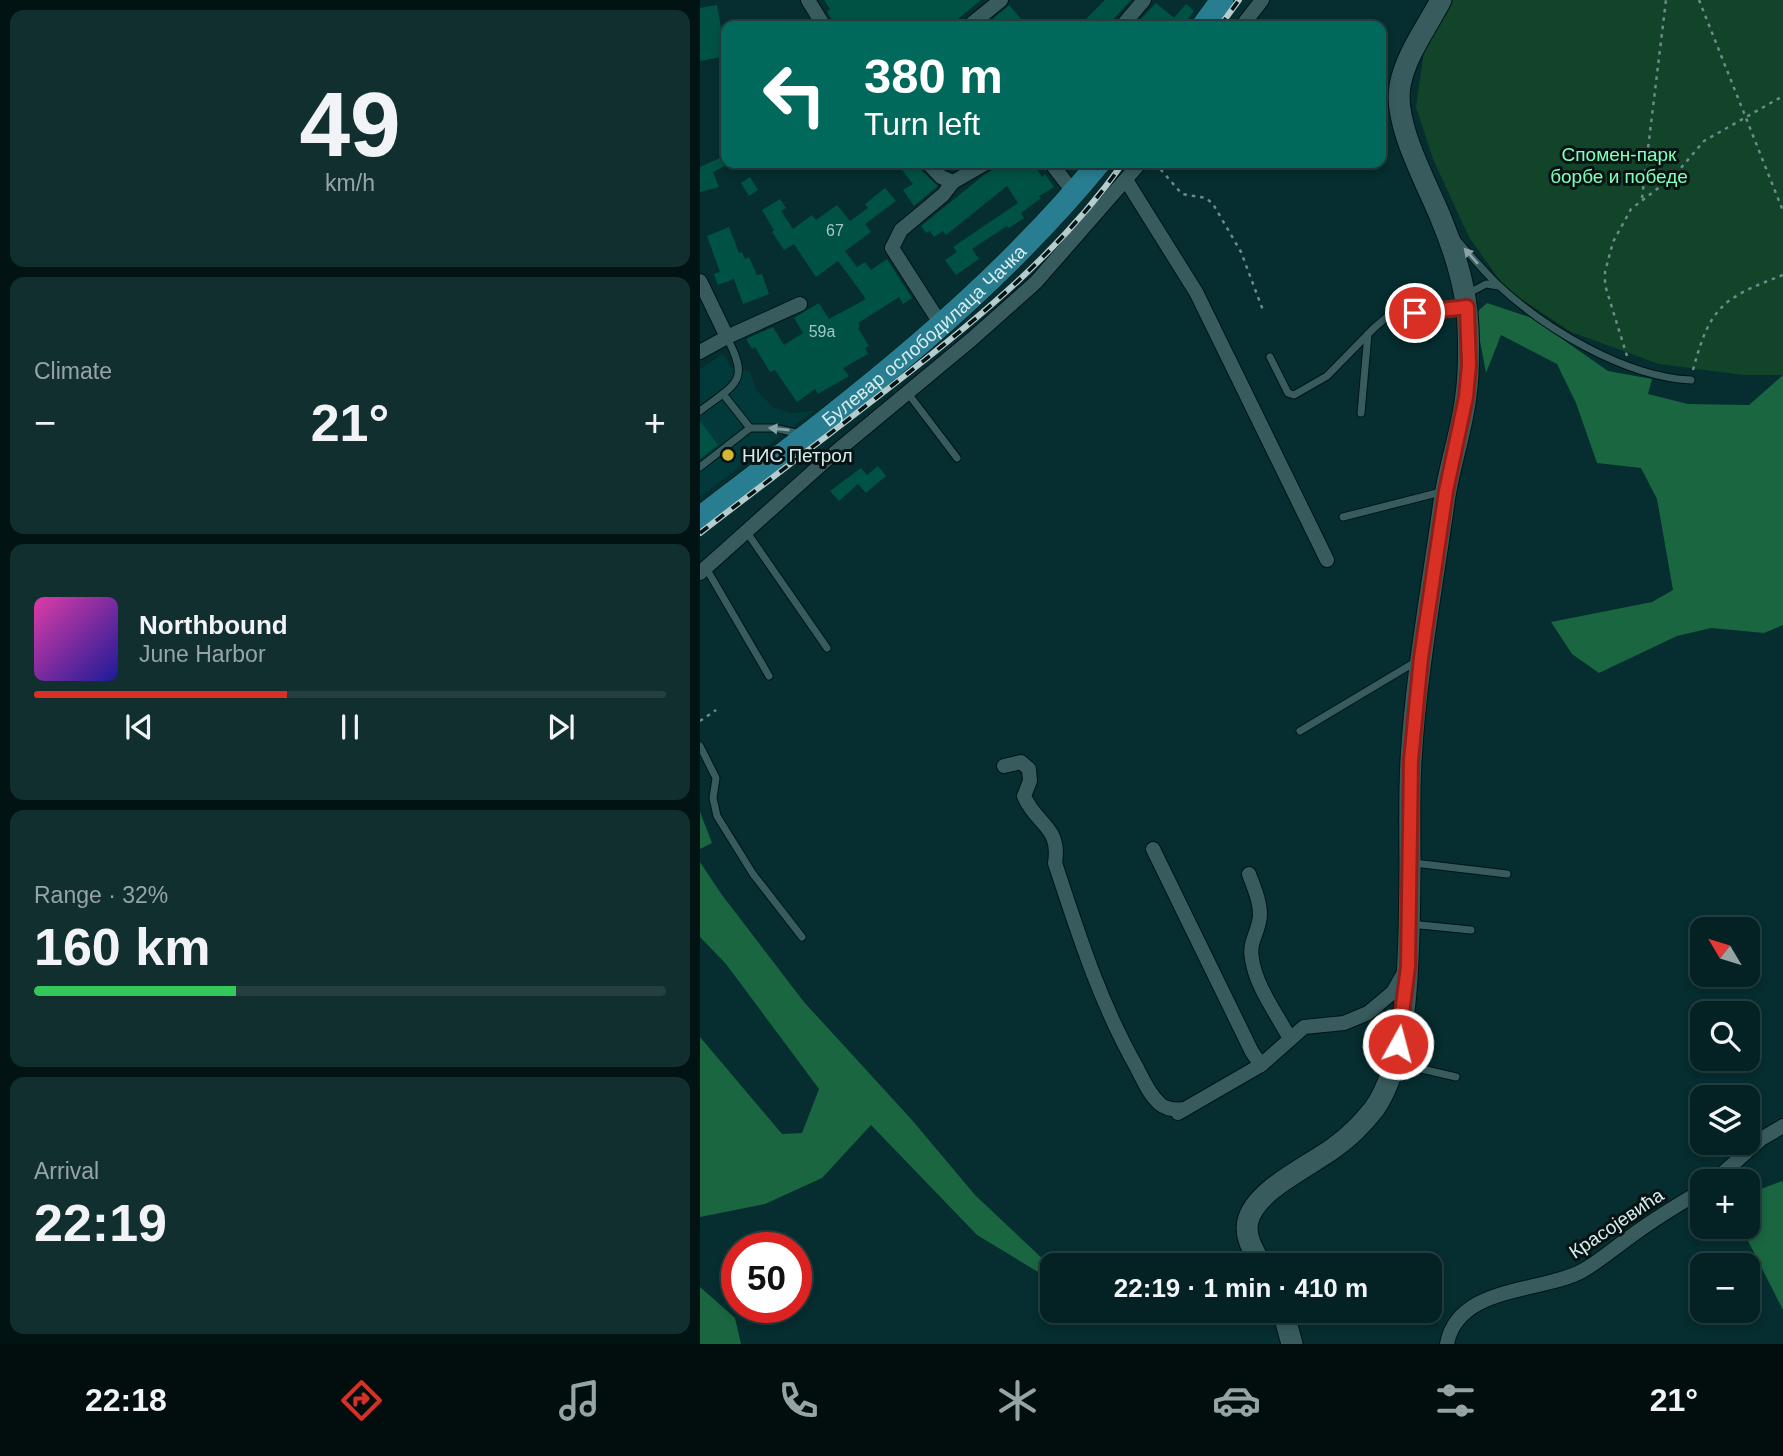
<!DOCTYPE html>
<meta charset="utf-8">
<style>
:root{--surface:#042223;--page:#122f30;--text:#f1f3f6;--muted:#97a4a6;--line:#253f41;--accent:#d93025}
body{margin:0;font-family:Helvetica,sans-serif;background:var(--page);color:var(--text);height:100vh;display:flex;flex-direction:column;font-size:26px;white-space:nowrap}
*{box-sizing:border-box;margin:0}
p{font-size:23px;color:var(--muted)}
.icon{flex:none;width:38px;height:38px;fill:none;stroke:currentColor;stroke-width:2;stroke-linecap:round;stroke-linejoin:round}
.map{position:relative;flex:1;overflow:hidden}
.details{display:flex;flex-direction:column;gap:10px;padding:10px;background:#021313;width:700px}
.details>*{flex:none}
.guide{position:absolute;left:21px;top:21px;width:665px;height:147px;border-radius:14px;box-shadow:0 4px 10px #0003,0 0 0 2px var(--line);background:#00695c;color:#fff;overflow:hidden}
.needle{width:46px;rotate:308deg}
.controls{position:absolute;left:990px;top:917px;display:grid;gap:14px}
.controls a{display:grid;place-items:center;width:70px;height:70px;border-radius:14px;background:var(--surface);box-shadow:0 4px 10px #0003,0 0 0 2px var(--line);font-size:35px}
.speed{position:absolute;left:21px;top:1232px;display:flex;gap:14px;font-size:35px;font-weight:700;text-align:center}
.speed>*{display:grid;place-content:center;width:91px;height:91px;border-radius:50%;background:var(--surface);box-shadow:0 4px 10px #0003,0 0 0 2px var(--line);line-height:1}
.speed .limit{border:10px solid #d22;background:#fff;color:#111}
.pin{position:absolute;display:grid;place-items:center;width:60px;height:60px;color:#fff;margin:-30px;border:4px solid #fff;border-radius:50%;box-shadow:0 2px 7px #0007}
.me{position:absolute;width:77px;margin:-38px;rotate:7deg;stroke-linejoin:round;filter:drop-shadow(0 0 5px #0008)}
.turn{display:flex;align-items:center;gap:24px;height:147px;padding:0 28px;font-size:32px}
.turn .icon{width:91px;height:91px;stroke-width:2.5}
.turn b{display:block;font-size:49px;line-height:60px}
.big{font-size:52px;font-weight:600;line-height:1.1}
.details .widget{flex:1;display:flex;flex-direction:column;justify-content:center;gap:10px;min-width:0;padding:0 24px;border-radius:14px;background:var(--page)}
.details .dial{align-items:center;gap:0}
.dial b{font-size:91px;line-height:1}
.song{display:flex;align-items:center;gap:21px}
.cover{width:84px;height:84px;border-radius:10px;background:linear-gradient(135deg,hsl(320 70% 55%),hsl(240 70% 35%))}
.played{height:7px;border-radius:4px;background:linear-gradient(90deg,var(--accent) 40%,var(--line) 40%)}
.keys{display:flex;justify-content:space-around;direction:ltr}
.heat{display:flex;justify-content:space-between;align-items:center;font-size:38px;direction:ltr}
.charge{height:10px;border-radius:5px;background:linear-gradient(90deg,#34c759 32%,var(--line) 0)}
.trip{position:absolute;left:340px;top:1253px;width:402px;height:70px;border-radius:14px;background:var(--surface);box-shadow:0 4px 10px #0003,0 0 0 2px var(--line);font-weight:600;line-height:70px;text-align:center}
.dock{display:flex;height:112px;justify-content:space-around;align-items:center;background:#020e0e;color:var(--muted)}
.dock .icon{width:49px;height:49px}
.dock .active{color:var(--accent)}
.dock b{font-size:32px;color:var(--text)}
main{display:flex;flex:1;min-height:0}
.map>svg:first-child{display:block}
.built{fill:#02393b}
.green{fill:#12442a}
.forest{fill:#196640}
.building{fill:#005245}
.lines{fill:none;stroke-linecap:round;stroke-linejoin:round}
.service-casing{stroke:#001416;stroke-width:9}
.minor-casing{stroke:#001416;stroke-width:16}
.secondary-casing{stroke:#001416;stroke-width:23}
.primary-casing{stroke:#001416;stroke-width:24}
.path{stroke:#6d8a8c;stroke-width:2.5;stroke-dasharray:3.5 5;stroke-linecap:butt}
.service{stroke:#385c5e;stroke-width:7}
.minor{stroke:#385c5e;stroke-width:14}
.secondary{stroke:#385c5e;stroke-width:21}
.primary{stroke:#287e90;stroke-width:23}
.rail-casing{stroke:#b6cdce;stroke-width:6}
.rail{stroke:#051314;stroke-width:3.5;stroke-dasharray:10;stroke-linecap:butt}
.oneway{fill:#88a4a6}
.route-casing{stroke:#8d1f18;stroke-width:18}
.route{stroke:#d93025;stroke-width:12}
.poi-dot{fill:#d5b534;stroke:#051314;stroke-width:2.5}
.labels{text-anchor:middle;stroke-width:6;stroke-linejoin:round;paint-order:stroke}
.number-label{font-size:16px;fill:#a2c6c3}
.park-label{font-size:19px;fill:#81ffb9;stroke:#051314}
.street-label{font-size:19px;fill:#d8eced;stroke:#051314}
.poi-label{font-size:19px;fill:#d8eced;stroke:#051314;text-anchor:start}
</style>
<main>
<section class="details">
<div class="widget dial"><b>49</b><p>km/h</p></div>
<div class="widget"><p>Climate</p>
<div class="heat"><a>−</a><b class="big">21°</b><a>+</a></div>
</div>
<div class="widget">
<div class="song"><i class="cover"></i><div><b>Northbound</b><p>June Harbor</p></div></div>
<div class="played"></div>
<div class="keys"><svg class="icon" aria-label="previous" viewBox="0 0 24 24"><path d="M18 5L8 12l10 7zM5 5v14"/></svg><svg class="icon" aria-label="pause" viewBox="0 0 24 24"><path d="M8 5v14M16 5v14"/></svg><svg class="icon" aria-label="next" viewBox="0 0 24 24"><path d="M6 5l10 7-10 7zM19 5v14"/></svg></div>
</div>
<div class="widget"><p>Range · 32%</p><b class="big">160 km</b><div class="charge"></div></div>
<div class="widget"><p>Arrival</p><b class="big">22:19</b></div>
</section>
<div class="map">
<svg width="1083" height="1344" viewBox="0 0 1083 1344">
<rect width="100%" height="100%" fill="#062d2f"/>
<polygon class="built" points="23,354 31,367 50,371 56,390 73,407 90,413 114,411 0,497 0,369"/>
<polygon class="green" points="753,0 1083,0 1083,375 1043,375 959,364 871,332 806,289 769,237 733,159 716,107 724,51"/>
<g class="forest">
<polygon points="787,303 832,318 908,371 952,379 948,394 988,404 1049,405 1083,375 1083,625 1064,633 1011,628 977,636 899,673 872,654 851,622 952,602 973,590 957,499 941,468 897,463 876,403 857,364 801,335 786,373 775,314"/>
<polygon points="0,812 12,843 0,849"/>
<polygon points="0,862 22,895 104,1002 212,1120 275,1195 345,1261 338,1272 277,1235 171,1125 122,1178 65,1204 0,1217 0,1037 82,1134 102,1133 119,1089 26,964 0,937"/>
<polygon points="1082,1181 1083,1183 1083,1310 1041,1227 1048,1227 1048,1194"/>
<polygon points="0,1287 35,1318 41,1344 0,1344"/>
</g>
<g class="building">
<polygon points="124,0 281,0 249,26 241,26 237,21 229,26 214,26 210,21 203,26 136,26 127,12 130,9"/>
<polygon points="405,0 431,0 407,26 379,26"/>
<polygon points="456,3 474,18 486,4 494,11 483,25 485,26 434,26"/>
<polygon points="17,5 26,56 0,61 0,8"/>
<polygon points="309,5 327,26 284,26 307,7"/>
<polygon points="22,157 27,165 13,172 19,187 0,192 0,167"/>
<polygon points="197,163 219,163 221,170 238,186 214,206 203,190 213,184"/>
<polygon points="305,163 321,163 326,170 334,165 342,177 345,174 354,187 339,196 341,198 321,213 324,218 309,228 307,226 272,249 279,259 256,275 245,260 257,252 253,247 318,203 307,186 246,235 243,231 234,237 230,231 226,233 221,226 284,175"/>
<polygon points="50,177 58,190 49,196 41,183"/>
<polygon points="185,188 196,201 165,224 171,232 145,251 157,267 165,262 171,270 187,259 212,298 203,304 199,297 158,323 160,327 158,328 169,346 165,348 168,354 143,368 149,376 118,394 115,389 97,402 75,370 70,372 55,347 52,349 46,339 73,327 84,345 103,333 94,318 119,303 129,319 166,299 138,261 116,277 94,244 84,250 72,232 74,230 62,210 80,199 86,208 81,211 93,229 112,215 116,220 137,205 150,221 168,208 165,204"/>
<polygon points="29,227 39,253 42,252 45,259 49,257 57,275 62,274 69,294 43,304 34,279 18,285 14,274 20,272 7,236"/>
<polygon points="0,421 18,445 0,459"/>
<polygon points="178,466 186,476 166,493 158,484 139,501 130,491 161,468 167,475"/>
</g>
<g class="lines">
<defs>
<g id="service">
<path d="M757,240C770,255 783,270 797,284C845,329 925,377 991,380"/>
<polyline points="769,293 786,284 799,286"/>
<polyline points="570,357 588,393 594,395 627,376 674,328 688,316 765,307"/>
<polyline points="207,392 257,458"/>
<polyline points="23,394 50,428"/>
<path d="M0,411C35,384 51,382 27,338"/>
<polyline points="661,413 668,334"/>
<polyline points="0,467 50,428 74,428 101,434"/>
<polyline points="643,517 741,492"/>
<polyline points="46,531 127,648"/>
<polyline points="6,568 69,676"/>
<polyline points="600,731 717,661"/>
<polyline points="0,746 16,778 13,798 17,816 53,874 102,937"/>
<polyline points="714,863 807,874"/>
<polyline points="710,924 771,930"/>
<polyline points="696,1063 756,1077"/>
</g>
<g id="minor">
<polyline points="108,0 124,26"/>
<polyline points="269,26 301,0"/>
<polyline points="422,26 444,0"/>
<polyline points="542,26 562,0"/>
<polyline points="228,163 241,177 253,182"/>
<polyline points="351,163 374,193"/>
<polyline points="426,180 496,292 627,560"/>
<polyline points="0,281 27,337"/>
<polyline points="242,326 192,248 201,230 243,195 253,182 286,163"/>
<polyline points="0,352 27,337 100,304"/>
<polyline points="0,573 125,461 272,339 336,282 440,163"/>
<path d="M304,766L321,762L329,769L330,781L324,796C336,825 361,826 355,863C378,933 400,1003 437,1068C443,1080 449,1094 460,1104C467,1110 476,1110 485,1109"/>
<polyline points="453,849 552,1052 561,1065"/>
<path d="M549,874C554,888 563,907 559,922C556,936 549,944 552,959C556,987 577,1014 590,1039"/>
<polyline points="478,1113 561,1065 604,1027 644,1023 668,1013 693,992 705,971"/>
<polyline points="1014,1181 1061,1139 1083,1126"/>
<path d="M747,1344C758,1285 841,1293 882,1271C900,1261 917,1246 934,1234C956,1218 979,1204 1003,1190"/>
</g>
<g id="secondary">
<path d="M561,1265C554,1251 544,1237 548,1221C555,1190 610,1166 635,1147C649,1137 663,1123 674,1109C712,1057 709,933 710,869C710,833 709,796 711,760C716,674 732,588 744,502C749,466 762,431 766,395C769,373 769,350 768,327C767,291 756,255 742,221C728,185 693,125 700,86C705,56 727,27 741,0"/>
<polyline points="583,1311 592,1344"/>
</g>
<g id="primary">
<polyline points="503,26 522,0"/>
<path id="s1" d="M0,518C144,407 283,304 399,163"/>
</g>
</defs>
<use href="#service" class="service-casing"/>
<use href="#minor" class="minor-casing"/>
<use href="#secondary" class="secondary-casing"/>
<use href="#primary" class="primary-casing"/>
<g class="path">
<polyline points="999,0 1083,211"/>
<polyline points="455,163 482,194 506,198 513,204 541,252 564,313"/>
<polyline points="942,198 966,0"/>
<polyline points="927,356 905,285 905,272 913,242 931,209 974,176 1004,141 1083,96"/>
<path d="M993,370C1010,306 1023,298 1083,275"/>
<polyline points="0,721 16,710"/>
</g>
<use href="#service" class="service"/>
<use href="#minor" class="minor"/>
<use href="#secondary" class="secondary"/>
<use href="#primary" class="primary"/>
<defs>
<g id="rail">
<polyline points="520,26 539,0"/>
<path d="M0,533C65,483 130,434 194,384C279,318 361,251 423,163"/>
</g>
</defs>
<use href="#rail" class="rail-casing"/>
<use href="#rail" class="rail"/>
</g>
<defs><path id="oneway-solid" d="M-6-.8H1V-3.2L6.5 0L1 3.2V.8H-6Z" transform="scale(1.75)"/></defs>
<g class="oneway">
<use href="#oneway-solid" transform="translate(771 256) rotate(-131)"/>
<use href="#oneway-solid" transform="translate(79 429) rotate(-174)"/>
</g>
<g class="lines">
<defs>
<polyline id="route" points="698,1044 708,967 711,760 721,658 746,491 766,397 769,365 767,307 715,313"/>
</defs>
<use href="#route" class="route-casing"/>
<use href="#route" class="route"/>
</g>
<circle class="poi-dot" cx="28" cy="455" r="7"/>
<g class="labels">
<g class="number-label">
<text x="135" y="236">67</text>
<text x="122" y="337">59a</text>
</g>
<g class="park-label">
<text x="919" y="161">Спомен-парк<tspan x="919" dy="22">борбе и победе</tspan></text>
</g>
<g class="street-label">
<text dy="7" stroke="none"><textPath href="#s1" startOffset="289">Булевар ослободилаца Чачка</textPath></text>
<text transform="translate(916 1223) rotate(-34)" y="7">Красојевића</text>
</g>
<g class="poi-label">
<text x="42" y="462">НИС Петрол</text>
</g>
</g>
</svg>
<div class="controls">
<a><svg class="needle" viewBox="-14 -14 28 28"><path d="M0-13l5 13h-10z" fill="#e53935"/><path d="M0 13l5-13h-10z" fill="#97a4a6"/></svg></a>
<a><svg class="icon" aria-label="search" viewBox="0 0 24 24"><circle cx="10" cy="10" r="6"/><path d="M15 15l6 6"/></svg></a>
<a><svg class="icon" aria-label="layers" viewBox="0 0 24 24"><path d="M12 4l9 5-9 5-9-5zM3 14l9 5 9-5"/></svg></a>
<a>+</a>
<a>−</a>
</div>
<div class="speed"><div class="limit">50</div></div>
<div class="pin" style="left:715px;top:313px;background:#d93025"><svg class="icon" aria-label="arrive" viewBox="0 0 24 24"><path d="M6 21V4h12l-3 4 3 4H6"/></svg></div>
<svg class="me" style="left:698px;top:1044px" viewBox="-20 -20 40 40"><circle r="17" fill="#d93025" stroke="#fff" stroke-width="3"/><path d="M0-11L8 9 0 5-8 9z" fill="#fff"/></svg>
<div class="trip">22:19 · 1 min · 410 m</div>
<div class="guide">
<div class="turn"><svg class="icon" aria-label="left" viewBox="0 0 24 24"><path d="M17 20v-9H6M10 6l-5 5 5 5"/></svg><div><b>380 m</b>Turn left</div></div>
</div>
</div>
</main>
<nav class="dock">
<b>22:18</b>
<svg class="icon active" aria-label="directions" viewBox="0 0 24 24"><path d="M12 3l9 9-9 9-9-9zM9 14v-3h6M13 9l2 2-2 2"/></svg>
<svg class="icon" aria-label="music" viewBox="0 0 24 24"><path d="M9 18V5l10-2v13"/><circle cx="6" cy="18" r="3"/><circle cx="16" cy="16" r="3"/></svg>
<svg class="icon" aria-label="phone" viewBox="0 0 24 24"><path d="M5 4h4l2 5-3 2q2 4 5 5l2-3 5 2v4C11 20 4 13 5 4z"/></svg>
<svg class="icon" aria-label="climate" viewBox="0 0 24 24"><path d="M12 3v18M4 7l16 10M4 17L20 7"/></svg>
<svg class="icon" aria-label="car" viewBox="0 0 24 24"><path d="M5 17H2v-5l4-1 3-4h7l3 4 3 1v5h-3M9 17h6M6 11h13"/><circle cx="7" cy="17" r="2"/><circle cx="17" cy="17" r="2"/></svg>
<svg class="icon" aria-label="filters" viewBox="0 0 24 24"><path d="M4 7h16M4 17h16"/><circle cx="9" cy="7" r="2"/><circle cx="15" cy="17" r="2"/></svg>
<b>21°</b>
</nav>
